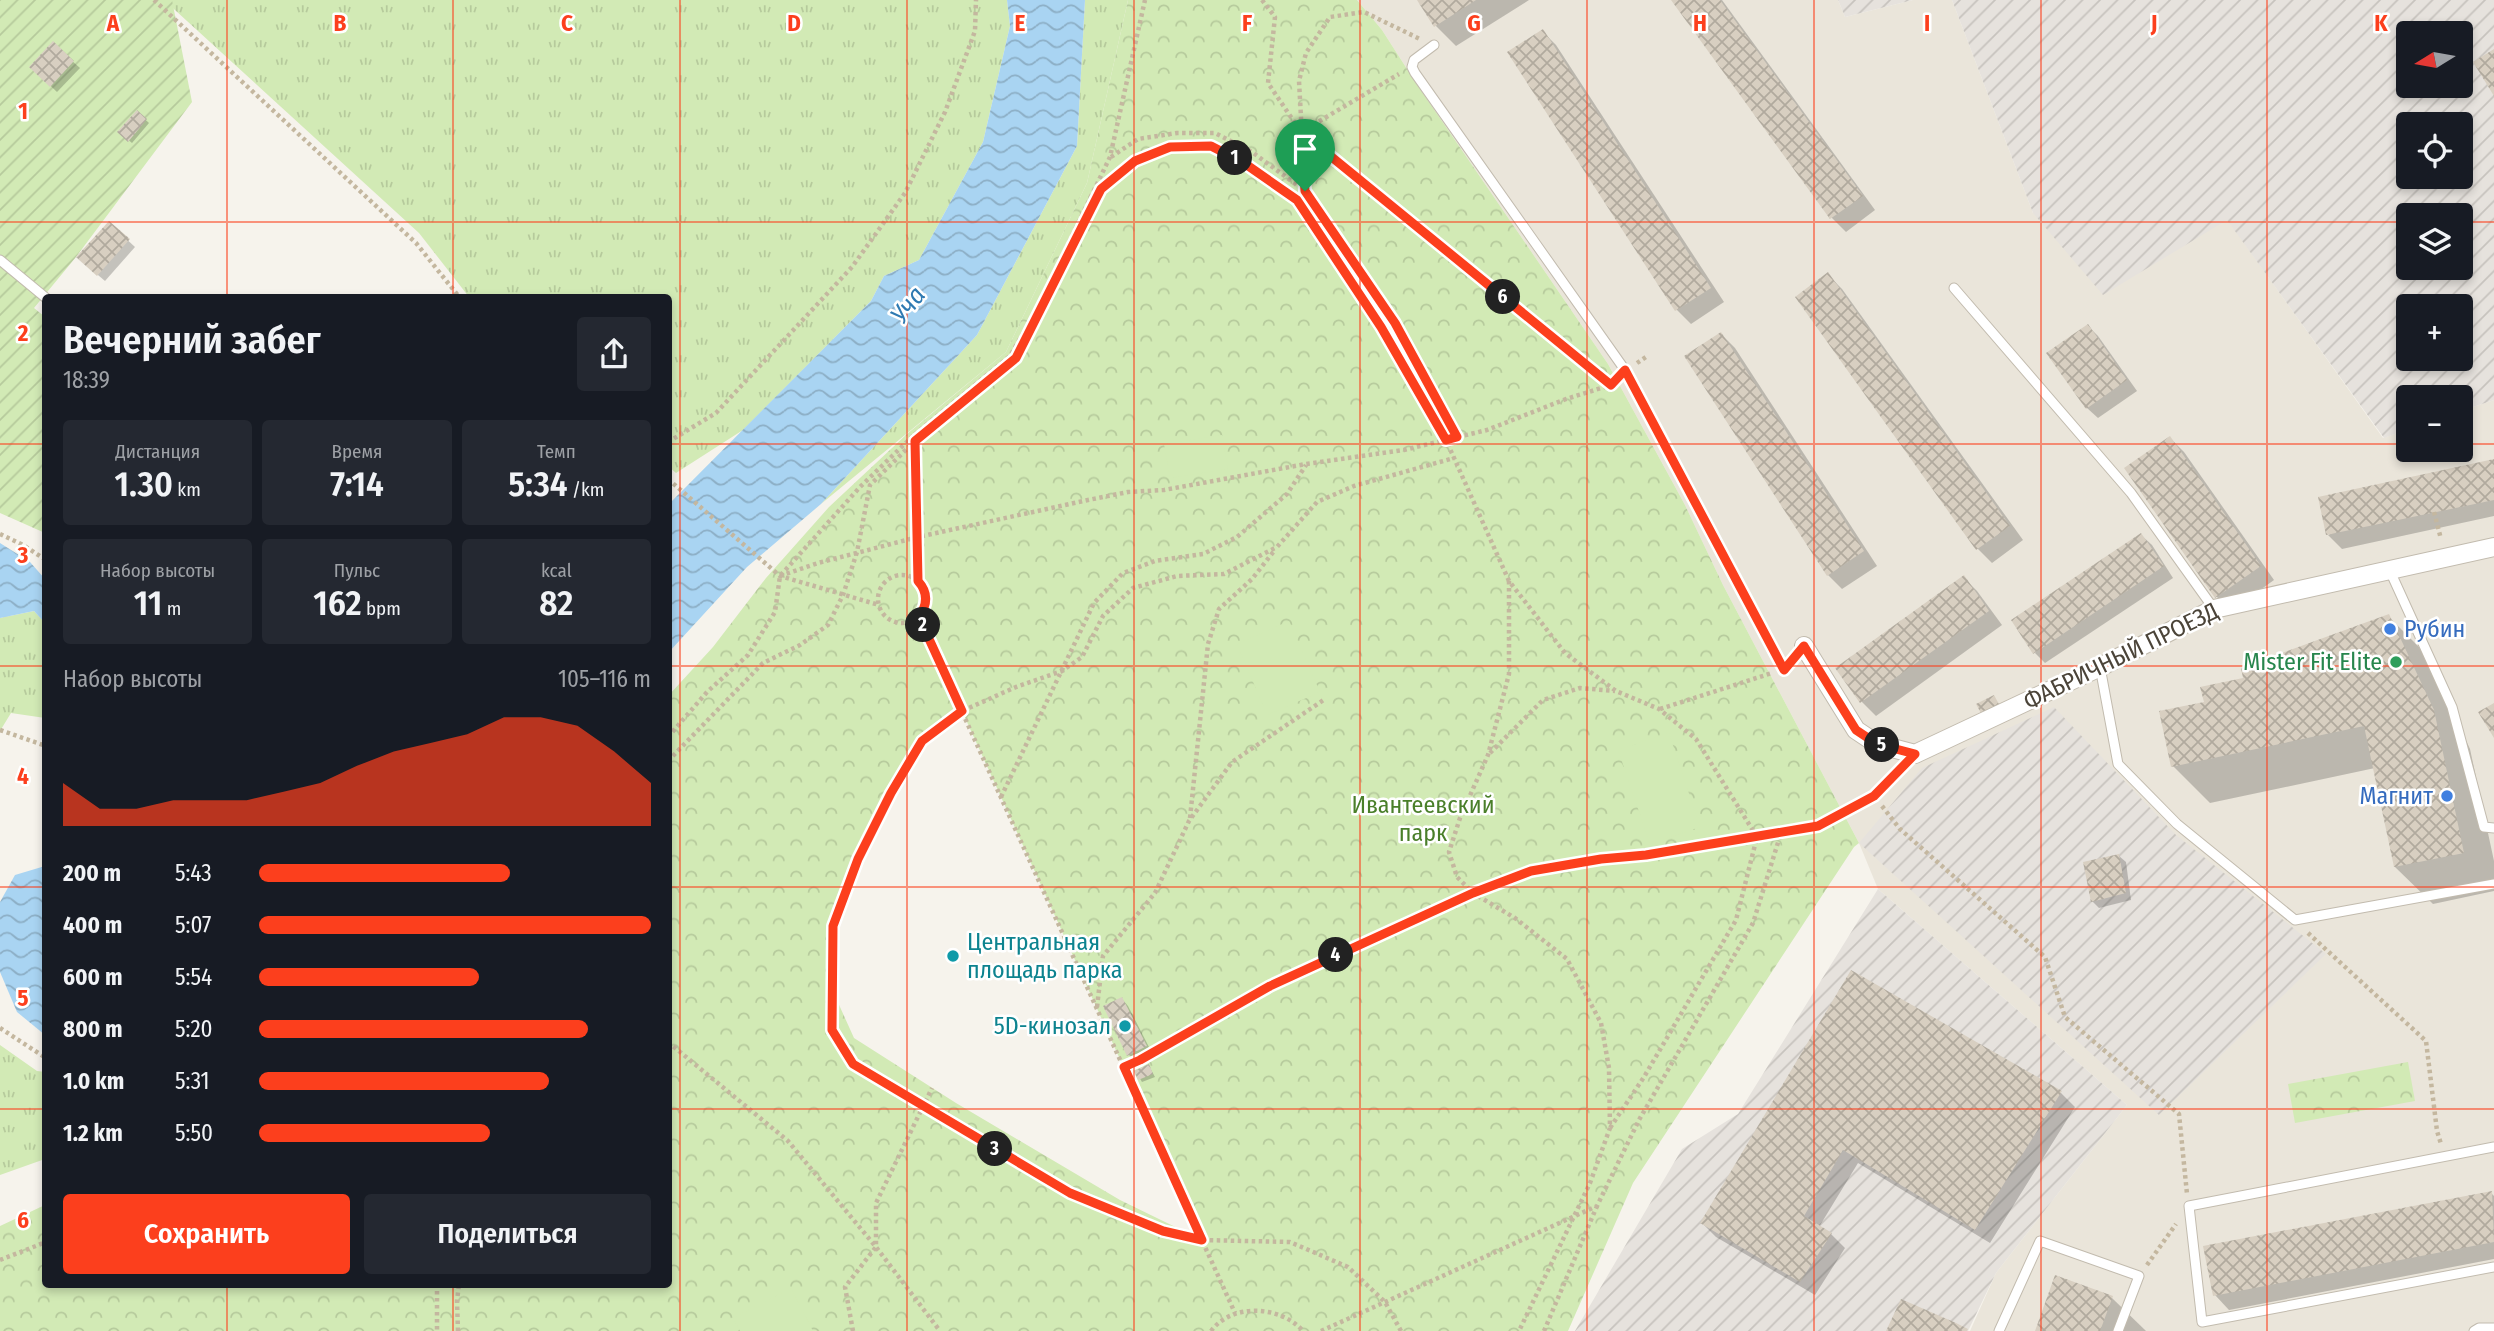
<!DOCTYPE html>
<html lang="ru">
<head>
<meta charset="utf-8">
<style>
  :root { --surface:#171b24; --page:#242831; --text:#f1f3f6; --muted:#9ea1a6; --accent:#fc3f1d }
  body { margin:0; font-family:"Fira Sans Condensed",sans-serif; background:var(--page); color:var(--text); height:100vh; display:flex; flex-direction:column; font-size:26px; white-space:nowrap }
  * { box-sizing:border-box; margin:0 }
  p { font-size:23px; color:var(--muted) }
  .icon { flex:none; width:38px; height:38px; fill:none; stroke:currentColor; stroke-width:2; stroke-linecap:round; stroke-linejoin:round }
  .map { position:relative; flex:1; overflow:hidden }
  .drawer { position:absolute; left:42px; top:294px; width:630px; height:994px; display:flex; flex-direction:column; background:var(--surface); border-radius:7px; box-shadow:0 4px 10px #0003 }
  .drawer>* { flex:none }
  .needle { width:46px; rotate:259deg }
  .buttons { position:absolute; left:2396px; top:21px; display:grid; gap:14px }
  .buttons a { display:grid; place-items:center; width:77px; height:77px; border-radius:7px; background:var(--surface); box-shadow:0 4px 10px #0003; font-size:35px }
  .pin { position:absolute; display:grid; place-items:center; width:60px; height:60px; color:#fff; margin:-72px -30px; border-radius:50% 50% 50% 0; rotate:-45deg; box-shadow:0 0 7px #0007 }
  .pin .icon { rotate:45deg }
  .km { position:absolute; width:35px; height:35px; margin:-18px; border-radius:50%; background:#222; color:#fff; font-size:19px; line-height:35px; text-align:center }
  .round { display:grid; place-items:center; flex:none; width:74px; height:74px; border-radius:7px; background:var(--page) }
  .summary { display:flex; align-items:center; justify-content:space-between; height:119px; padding:0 21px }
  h1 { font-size:38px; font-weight:600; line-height:52px }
  .stats { display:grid; grid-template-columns:repeat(3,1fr); gap:10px; height:119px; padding:7px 21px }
  .stats div { display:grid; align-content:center; border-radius:7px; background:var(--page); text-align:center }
  .stats b { font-size:35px; font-weight:600 }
  .stats small { font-size:19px; font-weight:400 }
  .stats p { font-size:19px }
  .chart { height:196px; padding:14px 21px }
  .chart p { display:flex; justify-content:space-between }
  .chart svg { width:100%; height:126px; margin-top:7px; fill:var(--accent); opacity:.7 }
  .primary-button { display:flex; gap:14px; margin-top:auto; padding:14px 21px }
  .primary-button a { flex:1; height:80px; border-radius:7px; background:var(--accent); color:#fff; font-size:28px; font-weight:600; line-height:80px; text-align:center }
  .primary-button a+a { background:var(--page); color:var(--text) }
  ul { padding:0 21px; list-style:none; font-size:23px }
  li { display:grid; grid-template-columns:112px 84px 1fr; align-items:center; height:52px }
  li i { height:18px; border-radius:9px; background:var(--accent) }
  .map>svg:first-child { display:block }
  .residential { fill:#eae5da }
  .industrial { fill:url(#industrial-furrows); fill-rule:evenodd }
  .grass { fill:url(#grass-tufts) }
  .park { fill:url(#park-crowns); fill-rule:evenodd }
  .garden { fill:url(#garden-furrows) }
  .pitch { fill:#d2eab5 }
  .water { fill:url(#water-waves) }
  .shadow { fill:#0003 }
  .building { fill:url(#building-cross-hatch) }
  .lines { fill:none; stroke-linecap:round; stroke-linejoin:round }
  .lane-casing { stroke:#c2bbae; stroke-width:11 }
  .street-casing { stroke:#c2bbae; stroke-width:20 }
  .path { stroke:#c4b79f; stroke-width:4.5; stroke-dasharray:3.5 3.5; stroke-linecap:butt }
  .lane { stroke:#fff; stroke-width:9 }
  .street { stroke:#fff; stroke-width:18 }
  .route-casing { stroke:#fff; stroke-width:14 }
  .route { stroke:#fc3f1d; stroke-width:9 }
  .grid { fill:none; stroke:#fc3f1d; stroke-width:2; stroke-opacity:0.55 }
  .shop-dot { fill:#3f7fe0; stroke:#fff; stroke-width:2.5 }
  .leisure-dot { fill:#2e9e5b; stroke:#fff; stroke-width:2.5 }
  .culture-dot { fill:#0f9aa8; stroke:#fff; stroke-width:2.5 }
  .labels { text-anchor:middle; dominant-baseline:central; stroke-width:5; stroke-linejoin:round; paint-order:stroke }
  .shop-label { font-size:24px; fill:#366cbe; stroke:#fff; text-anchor:start }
  .street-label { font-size:24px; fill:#4b4439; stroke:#fff }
  .leisure-label { font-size:24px; fill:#27864d; stroke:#fff; text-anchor:end }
  .park-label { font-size:24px; fill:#4a7f2a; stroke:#fff }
  .culture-label { font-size:24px; fill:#0d838f; stroke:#fff; text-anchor:start }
  .water-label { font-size:26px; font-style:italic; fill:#2e7ab2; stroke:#fff }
  .grid-label { font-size:23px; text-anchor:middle; font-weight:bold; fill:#fc3f1d; stroke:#fff; stroke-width:5; stroke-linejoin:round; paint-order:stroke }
</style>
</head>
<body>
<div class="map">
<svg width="2494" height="1331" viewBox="0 0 2494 1331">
  <defs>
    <pattern id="industrial-furrows" width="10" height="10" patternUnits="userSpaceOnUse" patternTransform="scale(1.75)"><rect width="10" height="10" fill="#e6e2dd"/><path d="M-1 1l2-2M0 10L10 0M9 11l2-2" fill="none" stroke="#c7c3be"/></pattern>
    <pattern id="grass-tufts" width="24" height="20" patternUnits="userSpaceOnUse" patternTransform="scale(1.75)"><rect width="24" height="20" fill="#d2eab5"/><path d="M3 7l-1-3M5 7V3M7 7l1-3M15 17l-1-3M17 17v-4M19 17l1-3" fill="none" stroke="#b6ca9c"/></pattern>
    <pattern id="park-crowns" width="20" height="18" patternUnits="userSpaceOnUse" patternTransform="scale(1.75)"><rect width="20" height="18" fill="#d2eab5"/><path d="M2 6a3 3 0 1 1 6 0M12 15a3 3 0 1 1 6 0" fill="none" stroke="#b6ca9c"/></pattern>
    <pattern id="garden-furrows" width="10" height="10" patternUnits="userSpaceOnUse" patternTransform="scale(1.75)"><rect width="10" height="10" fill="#d2eab5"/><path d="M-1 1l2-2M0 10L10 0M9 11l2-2" fill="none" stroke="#b6ca9c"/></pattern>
    <pattern id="water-waves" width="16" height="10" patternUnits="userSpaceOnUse" patternTransform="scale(1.75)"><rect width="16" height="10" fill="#a9d4f2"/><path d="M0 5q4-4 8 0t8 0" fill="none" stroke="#8caec5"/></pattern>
    <pattern id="building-cross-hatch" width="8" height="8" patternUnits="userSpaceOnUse" patternTransform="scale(1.75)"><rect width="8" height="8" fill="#d8cfc1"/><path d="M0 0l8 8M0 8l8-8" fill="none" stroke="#b1aa9e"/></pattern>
  </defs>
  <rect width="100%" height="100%" fill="#f6f3ec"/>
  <polygon class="residential" points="1357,0 1838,0 1845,17 1913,0 1952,0 2033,213 2227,219 2383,438 2408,429 2408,450 2460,450 2461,411 2494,400 2494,1331 1970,1331 1996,1273 2127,1105 1878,889 1859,843 1723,585 1685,505 1608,364 1416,83 1382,30"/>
  <g class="industrial">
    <polygon points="1838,0 1913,0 1845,17"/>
    <path d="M1952,0h542v400l-33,11 -1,-14h-52v32l-24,9 -157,-218 -124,75 -70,-82zM2408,33h52v53h-52zM2408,124h52v53h-52zM2408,215h52v53h-52zM2408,306h52v53h-52z"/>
    <polygon points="2054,707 2176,835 2326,954 2159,1115 1859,843 1922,768"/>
    <polygon points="1878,889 2127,1105 1996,1273 1968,1331 1575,1331 1682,1149 1738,1114"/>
  </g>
  <g class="grass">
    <polygon points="164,0 1007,0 1010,26 983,142 919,260 884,276 871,301 743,430 676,473 668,466 668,298 469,297 419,233"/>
    <polygon points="1085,0 1128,0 1087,183 1006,352 821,504 977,335 1077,146"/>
    <polygon points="34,611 45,623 45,718 11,713 0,731 0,618"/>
    <polygon points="0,1045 37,1071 46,1072 45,1159 0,1175"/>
  </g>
  <g class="park">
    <path d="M1128,0h229l25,30 34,53 192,281 77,141 38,80 136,258 -5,4 -221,336 -65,148h-1568v-105l45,-21 1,79h622l1,-589 44,-48 53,-69 63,-71 78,-73 99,-82 81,-169zM962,711l240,529 -82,-40 -164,-97 -102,-65 -23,-51 2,-61 25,-67 33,-66 31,-52z"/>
    <polygon points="2408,1062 2415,1101 2295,1123 2288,1084"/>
  </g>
  <polygon class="garden" points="0,0 172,0 192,102 76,257 34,308 45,317 45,533 0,513"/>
  <g class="pitch">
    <polygon points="1222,435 1228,469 1170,478 1164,444"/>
    <polygon points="1289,621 1320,692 1267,715 1237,644"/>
    <polygon points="1669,733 1700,827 1650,844 1618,750"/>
    <polygon points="791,1288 813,1331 740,1331 733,1318"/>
  </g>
  <g class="water">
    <polygon points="1007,0 1085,0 1077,146 977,335 821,504 747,567 669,652 669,504 871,301 884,276 919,260 983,142 1010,26"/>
    <polygon points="0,543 30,562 45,579 45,623 34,611 0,618"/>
    <polygon points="45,866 46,866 45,1035 17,1012 0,972 0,902 15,875"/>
  </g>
  <g class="shadow">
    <polygon points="1419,0 1529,0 1456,46 1436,26"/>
    <polygon points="1673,0 1722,0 1875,210 1846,232 1832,218"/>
    <polygon points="1542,31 1556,45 1724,302 1691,324 1677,310 1509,53"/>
    <polygon points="53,44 80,68 57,92 31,67"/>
    <polygon points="137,112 149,123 132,143 119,132"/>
    <polygon points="109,223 135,247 105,281 85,264"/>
    <polygon points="1828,275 1842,289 2023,540 1992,563 1978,549"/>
    <polygon points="2088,326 2098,336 2137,391 2098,418 2087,408 2049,354"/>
    <polygon points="1721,334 1735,348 1877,566 1842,589 1828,575"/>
    <polygon points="2170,438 2184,452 2274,580 2231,611 2217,597 2126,468"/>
    <polygon points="2494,461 2494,516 2342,549 2328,535"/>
    <polygon points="2141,535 2152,545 2173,578 2045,663 2035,653"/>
    <polygon points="1963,577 1977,591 2002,625 1876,716 1862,702 1837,669"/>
    <polygon points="2388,616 2425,653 2470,749 2494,861 2494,891 2433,904 2395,867 2375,768 2210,803 2173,766 2206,703 2245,679"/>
    <polygon points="2119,856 2126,862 2131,900 2099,908 2092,901"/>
    <polygon points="1852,972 2061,1093 2075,1107 1990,1243 1858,1163 1819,1227 1831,1234 1845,1248 1815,1295 1716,1237 1702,1223"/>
    <polygon points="1122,999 1128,1006 1152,1053 1136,1061 1129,1055"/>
    <polygon points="1149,1066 1155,1077 1142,1082 1136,1072"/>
    <polygon points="2491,1193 2494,1196 2494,1259 2229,1310 2215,1295"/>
    <polygon points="2112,1298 2146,1331 2037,1331"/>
  </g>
  <g class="building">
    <polygon points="1417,0 1476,0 1434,27"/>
    <polygon points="1671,0 1720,0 1863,196 1830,219"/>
    <polygon points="1543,29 1711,288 1675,311 1507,52"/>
    <polygon points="53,41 74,61 50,87 29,67"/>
    <polygon points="2494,49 2494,96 2473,62"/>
    <polygon points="137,110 147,119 128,142 117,132"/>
    <polygon points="109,221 130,239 97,276 76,257"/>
    <polygon points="1828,272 2010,526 1976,550 1795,297"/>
    <polygon points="2088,324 2127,380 2086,409 2046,353"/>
    <polygon points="1721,332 1864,551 1827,576 1684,356"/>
    <polygon points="2170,436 2261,566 2215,598 2124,468"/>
    <polygon points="2494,459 2494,500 2326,535 2318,497"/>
    <polygon points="2141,533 2164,566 2033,654 2011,620"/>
    <polygon points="1964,575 1989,611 1860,703 1835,668"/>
    <polygon points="2389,614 2434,710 2464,853 2394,867 2364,726 2171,767 2159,711 2204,702 2200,687 2243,678 2241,668"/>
    <polygon points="1994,695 2001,708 1983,717 1976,704"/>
    <polygon points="2494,703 2494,738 2478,712"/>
    <polygon points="2119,854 2126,893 2091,902 2083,862"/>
    <polygon points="1851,970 2062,1091 1975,1230 1843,1150 1804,1216 1832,1233 1800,1282 1700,1223"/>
    <polygon points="1122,997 1147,1046 1127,1056 1103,1006"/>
    <polygon points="1149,1064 1153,1074 1138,1080 1134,1071"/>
    <polygon points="2492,1191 2494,1242 2213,1296 2203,1246"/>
    <polygon points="2055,1275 2113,1296 2100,1331 2035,1331"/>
    <polygon points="1901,1299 1956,1323 1968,1329 1967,1331 1886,1331"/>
  </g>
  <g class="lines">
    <defs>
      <g id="lane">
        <polyline points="1434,45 1414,60 1412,67 1415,73 1625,370 1784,670 1804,646"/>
        <polyline points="0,260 46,298"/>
        <polyline points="1954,288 2131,493 2214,609"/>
        <polyline points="2390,571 2452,707 2484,827 2494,828"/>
        <polyline points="2100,667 2118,764 2177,824 2295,920 2494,884"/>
        <polyline points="1874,796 1915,755"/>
        <polyline points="2494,1147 2189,1206 2202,1322 2494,1267"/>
        <polyline points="1999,1331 2040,1241 2139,1276 2118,1331"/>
        <polyline points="2474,1331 2479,1328 2494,1328"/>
      </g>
      <polyline id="street" points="1804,646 1856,730 1877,744 1915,754 2100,667 2214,609 2494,547"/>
    </defs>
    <use href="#lane" class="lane-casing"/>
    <use href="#street" class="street-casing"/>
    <g class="path">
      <polyline points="154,0 416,243 460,298"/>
      <polyline points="1262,0 1275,17 1268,83 1301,132 1611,385"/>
      <polyline points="1301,132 1399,74"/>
      <polyline points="1111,157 1138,139 1177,133 1215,133 1252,152 1305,191 1395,323 1457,437"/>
      <polyline points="1305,190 1299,81 1306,53 1330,17 1364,12 1420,39"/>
      <polyline points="1637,363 1646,357"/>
      <polyline points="668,442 716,413 852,267 905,193 945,112 975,31 976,0"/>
      <polyline points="668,479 780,576 879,605"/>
      <polyline points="2434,512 2441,539"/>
      <polyline points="0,534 23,545 46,560"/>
      <circle cx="902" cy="599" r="24"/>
      <polyline points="780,576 818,563 918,537 1088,500 1128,492 1164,490 1306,464 1404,450 1487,430 1566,399 1611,385 1614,381"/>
      <polyline points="918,581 914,435 1010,356 1034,315 1110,157 1145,0"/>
      <polyline points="1509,581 1509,674 1488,755 1460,818 1449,852 1457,877 1473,893 1515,918 1567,959 1601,1023 1609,1068 1610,1128 1590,1183 1519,1331"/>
      <polyline points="919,617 1235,1313"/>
      <polyline points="1660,709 1772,673"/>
      <polyline points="0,730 46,746"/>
      <polyline points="668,737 707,692 748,655 775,612 780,576 860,487 914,435"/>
      <polyline points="1490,753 1543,700 1580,688 1615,691"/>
      <polyline points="668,761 763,663 800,645 828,625 843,595 857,552 870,485 915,441 1015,358 1101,189 1135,161 1170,147 1211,146 1244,163 1298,200 1381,327 1446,440 1509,581 1565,653 1616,691 1659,709 1696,739 1757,837 1736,920 1644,1077 1610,1128"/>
      <polyline points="1001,797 1094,603 1123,573 1155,561 1203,554 1237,537 1287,494 1306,465"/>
      <polyline points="1882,806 1900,829 2045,957 2065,1017 2179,1114 2187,1194"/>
      <polyline points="1190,818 1208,644 1219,609 1252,579 1274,551"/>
      <polyline points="2308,933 2426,1041 2437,1131 2441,1144"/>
      <polyline points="1097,1007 1103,956 1155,893 1189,821 1232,762 1325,699"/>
      <polyline points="0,1028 46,1058"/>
      <polyline points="668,1042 788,1141 876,1247 940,1331"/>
      <polyline points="1124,1067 1140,1060 1270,986 1473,893 1531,871 1601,859 1646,855 1818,826 1862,802"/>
      <polyline points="0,1260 46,1242"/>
      <polyline points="2147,1265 2176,1224"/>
      <polyline points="437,1284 437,1331"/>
      <polyline points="458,1331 457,1301 459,1284"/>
      <polyline points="853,1331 845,1287 876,1247 876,1203 932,1088"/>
      <path d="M1211,1331c22,-29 70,-25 92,0"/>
      <polyline points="1321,1331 1597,1206 1639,1120 1753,923 1781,833"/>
      <polyline points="1401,1331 1385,1302 1348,1267 1290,1242 1202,1240 1163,1231 1070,1193 853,1064 832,1030 831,987 833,926 858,859 891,793 922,741 962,711 1016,687 1062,671 1082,657 1103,616 1133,588 1177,576 1224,574 1277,547 1317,502 1354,486 1454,458"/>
      <polyline points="1544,1331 1597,1206"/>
    </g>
    <use href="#lane" class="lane"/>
    <use href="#street" class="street"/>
  </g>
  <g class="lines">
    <defs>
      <path id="route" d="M1301,132l310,253 14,-15 159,300 20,-24 52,84 21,14 38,10 -41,42 -56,30 -172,29 -45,4 -70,12 -58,22 -203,93 -130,74 -16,7 78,173 -39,-9 -93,-38 -217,-129 -21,-34 1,-104 25,-67 33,-66 31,-52 40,-30 -43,-94c9,-13 9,-25 -1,-36l-3,-140 101,-83 85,-169 34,-28 35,-14 41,-1 33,17 53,37 84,127 65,113 11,-3 -62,-114 -90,-132z"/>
    </defs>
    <use href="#route" class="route-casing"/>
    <use href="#route" class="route"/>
  </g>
  <path class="grid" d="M227,0v298M453,0v298M680,0v1331M907,0v1331M1134,0v1331M1360,0v1331M1587,0v1331M1814,0v1331M2041,0v1331M2267,0v1331M0,222h2408M2460,222h34M0,444h46M668,444h1740M2460,444h34M0,666h46M668,666h1826M0,887h46M668,887h1826M0,1109h46M668,1109h1826M227,1284v47M453,1284v47"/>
  <g class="shop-dot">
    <circle cx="2390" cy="629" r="7"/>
    <circle cx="2447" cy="796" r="7"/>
  </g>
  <circle class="leisure-dot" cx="2396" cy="662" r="7"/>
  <g class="culture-dot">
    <circle cx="953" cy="956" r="7"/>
    <circle cx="1125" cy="1026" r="7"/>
  </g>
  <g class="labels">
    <g class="shop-label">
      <text x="2404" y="629">Рубин</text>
      <text x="2433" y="796" text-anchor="end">Магнит</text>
    </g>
    <g class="street-label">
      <text transform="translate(2121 656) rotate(-26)">ФАБРИЧНЫЙ ПРОЕЗД</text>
    </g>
    <g class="leisure-label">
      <text x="2382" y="662">Mister Fit Elite</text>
    </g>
    <g class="park-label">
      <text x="1423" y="805">Ивантеевский<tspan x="1423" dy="28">парк</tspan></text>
    </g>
    <g class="culture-label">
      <text x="967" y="942">Центральная<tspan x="967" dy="28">площадь парка</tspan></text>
      <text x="1111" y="1026" text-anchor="end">5D-кинозал</text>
    </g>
    <g class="water-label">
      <text transform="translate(908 305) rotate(-52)">Уча</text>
    </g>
  </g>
  <g class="grid-label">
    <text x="113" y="31">A</text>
    <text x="340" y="31">B</text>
    <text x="567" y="31">C</text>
    <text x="794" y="31">D</text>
    <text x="1020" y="31">E</text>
    <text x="1247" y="31">F</text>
    <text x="1474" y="31">G</text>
    <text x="1700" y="31">H</text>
    <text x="1927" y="31">I</text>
    <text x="2154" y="31">J</text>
    <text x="2381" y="31">K</text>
    <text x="23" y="119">1</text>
    <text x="23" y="341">2</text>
    <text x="23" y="563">3</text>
    <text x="23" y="784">4</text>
    <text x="23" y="1006">5</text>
    <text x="23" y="1228">6</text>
  </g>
</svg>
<div class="buttons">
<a><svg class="needle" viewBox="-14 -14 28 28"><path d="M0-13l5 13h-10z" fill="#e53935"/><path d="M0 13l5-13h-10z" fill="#9ea1a6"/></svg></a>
<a><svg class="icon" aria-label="locate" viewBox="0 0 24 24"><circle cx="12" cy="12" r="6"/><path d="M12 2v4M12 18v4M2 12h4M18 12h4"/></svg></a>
<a><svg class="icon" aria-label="layers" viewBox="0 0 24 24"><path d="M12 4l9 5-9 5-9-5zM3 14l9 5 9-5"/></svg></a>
<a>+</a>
<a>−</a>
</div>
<div class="pin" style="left:1305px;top:191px;background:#1e9e55"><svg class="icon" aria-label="arrive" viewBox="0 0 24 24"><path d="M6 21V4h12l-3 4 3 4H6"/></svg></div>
<b class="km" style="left:1235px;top:158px">1</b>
<b class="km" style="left:923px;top:625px">2</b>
<b class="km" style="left:995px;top:1149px">3</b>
<b class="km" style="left:1336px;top:955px">4</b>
<b class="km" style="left:1882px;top:745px">5</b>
<b class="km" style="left:1503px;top:297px">6</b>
<section class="drawer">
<div class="summary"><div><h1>Вечерний забег</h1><p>18:39</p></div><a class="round"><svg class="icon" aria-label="share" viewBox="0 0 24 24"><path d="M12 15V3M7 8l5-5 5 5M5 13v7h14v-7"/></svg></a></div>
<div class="stats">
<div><p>Дистанция</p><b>1.30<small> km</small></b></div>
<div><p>Время</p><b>7:14</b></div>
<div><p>Темп</p><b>5:34<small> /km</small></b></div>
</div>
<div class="stats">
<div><p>Набор высоты</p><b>11<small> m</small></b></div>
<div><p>Пульс</p><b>162<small> bpm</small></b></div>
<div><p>kcal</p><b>82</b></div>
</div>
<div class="chart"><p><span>Набор высоты</span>105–116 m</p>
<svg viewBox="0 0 160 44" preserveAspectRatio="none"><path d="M0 44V29L10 38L20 38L30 35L40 35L50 35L60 32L70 29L80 23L90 18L100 15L110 12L120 6L130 6L140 9L150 18L160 29V44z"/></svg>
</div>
<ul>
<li><b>200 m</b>5:43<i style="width:64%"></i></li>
<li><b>400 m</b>5:07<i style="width:100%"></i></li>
<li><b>600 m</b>5:54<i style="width:56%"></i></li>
<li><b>800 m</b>5:20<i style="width:84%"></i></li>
<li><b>1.0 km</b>5:31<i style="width:74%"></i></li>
<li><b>1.2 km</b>5:50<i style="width:59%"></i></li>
</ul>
<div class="primary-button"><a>Сохранить</a><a>Поделиться</a></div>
</section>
</div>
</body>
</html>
